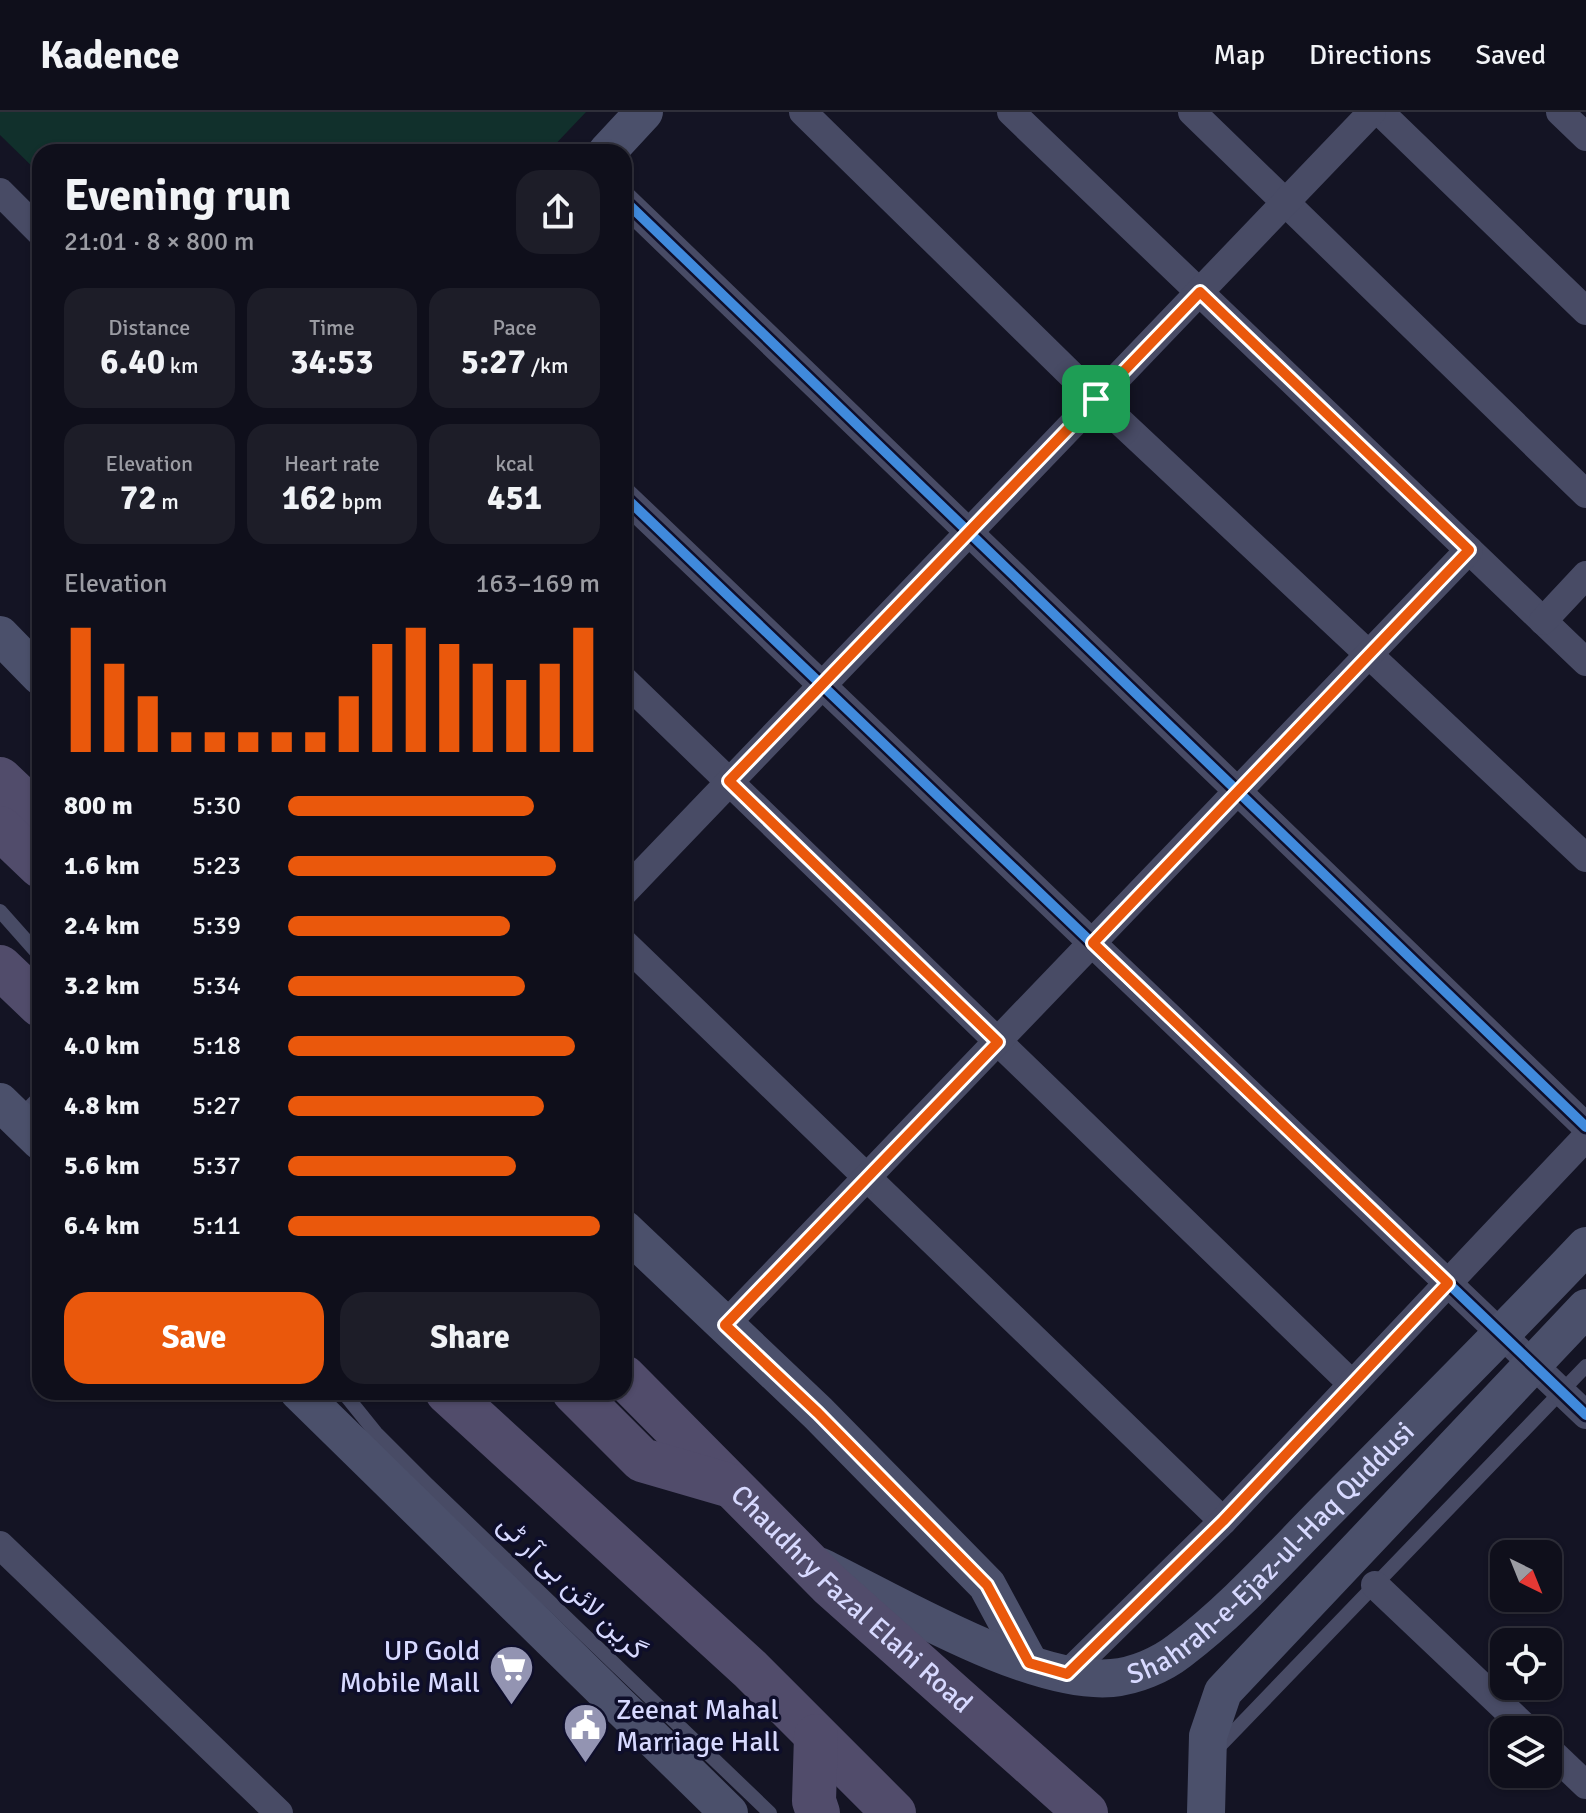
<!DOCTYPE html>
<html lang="en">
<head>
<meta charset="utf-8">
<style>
  :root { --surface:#0f0f1b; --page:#1d1d28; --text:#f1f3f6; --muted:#9b9ca3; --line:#2f2f3a; --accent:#ea580c }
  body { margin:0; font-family:Signika,Vazirmatn,sans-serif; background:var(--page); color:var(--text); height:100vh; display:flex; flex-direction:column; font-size:30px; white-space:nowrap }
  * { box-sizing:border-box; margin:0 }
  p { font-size:26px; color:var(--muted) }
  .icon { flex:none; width:44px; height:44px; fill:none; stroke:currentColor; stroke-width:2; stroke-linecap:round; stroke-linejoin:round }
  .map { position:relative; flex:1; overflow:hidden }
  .panel { position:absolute; left:32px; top:32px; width:600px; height:1256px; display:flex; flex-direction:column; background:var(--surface); border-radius:24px; box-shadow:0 2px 6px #0004,0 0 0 2px var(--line) }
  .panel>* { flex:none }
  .needle { width:52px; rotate:137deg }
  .tools { position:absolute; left:1490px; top:1428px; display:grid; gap:16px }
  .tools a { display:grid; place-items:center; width:72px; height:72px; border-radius:16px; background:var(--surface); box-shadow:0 2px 6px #0004,0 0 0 2px var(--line); font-size:40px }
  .pin { position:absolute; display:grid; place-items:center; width:68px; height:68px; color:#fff; margin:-34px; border-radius:16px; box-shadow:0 4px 12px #0006 }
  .round { display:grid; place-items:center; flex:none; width:84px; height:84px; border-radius:24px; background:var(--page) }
  .head { display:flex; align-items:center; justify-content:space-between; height:136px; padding:0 32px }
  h1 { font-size:44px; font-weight:800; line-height:60px }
  .figures { display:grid; grid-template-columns:repeat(3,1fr); gap:12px; height:136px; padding:8px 32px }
  .figures div { display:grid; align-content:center; border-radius:20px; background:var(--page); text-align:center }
  .figures b { font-size:34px; font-weight:800 }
  .figures small { font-size:22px; font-weight:400 }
  .figures p { font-size:22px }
  .chart { height:224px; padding:16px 32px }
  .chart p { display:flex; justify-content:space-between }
  .chart svg { width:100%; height:144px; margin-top:8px; stroke:var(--accent); stroke-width:6 }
  .action { display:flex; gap:16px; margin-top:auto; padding:16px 32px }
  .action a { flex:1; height:92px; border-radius:24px; background:var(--accent); color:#fff; font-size:32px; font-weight:800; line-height:92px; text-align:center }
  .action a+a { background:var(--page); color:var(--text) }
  ul { padding:0 32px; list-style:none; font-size:26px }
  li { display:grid; grid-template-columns:128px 96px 1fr; align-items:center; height:60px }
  li i { height:20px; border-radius:10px; background:var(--accent) }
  header { display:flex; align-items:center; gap:48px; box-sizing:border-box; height:112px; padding:0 40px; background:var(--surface); border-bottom:2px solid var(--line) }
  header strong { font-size:38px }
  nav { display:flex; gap:44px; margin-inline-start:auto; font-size:28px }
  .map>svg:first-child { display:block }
  .green { fill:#11302c }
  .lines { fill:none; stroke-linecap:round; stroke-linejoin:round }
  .lane { stroke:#484b65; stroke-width:14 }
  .street { stroke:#484b65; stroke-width:28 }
  .secondary { stroke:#4b506b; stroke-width:38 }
  .primary { stroke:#514c6b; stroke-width:44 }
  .lane-bridge { stroke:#484b65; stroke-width:14 }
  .cycleway-casing { stroke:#0e0e2a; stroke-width:15 }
  .cycleway { stroke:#408adc; stroke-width:10 }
  .route-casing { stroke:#fff; stroke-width:16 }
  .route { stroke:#ea580c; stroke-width:10 }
  .labels { text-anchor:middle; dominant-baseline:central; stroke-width:7; stroke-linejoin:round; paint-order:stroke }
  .street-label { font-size:28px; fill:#d7d9ff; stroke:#0e0e2a }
  .poi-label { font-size:28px; fill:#d7d9ff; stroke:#0e0e2a; text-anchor:end }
</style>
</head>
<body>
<header>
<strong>Kadence</strong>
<nav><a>Map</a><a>Directions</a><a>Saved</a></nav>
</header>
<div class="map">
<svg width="1586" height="1701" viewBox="0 0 1586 1701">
  <rect width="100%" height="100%" fill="#141424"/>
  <polygon class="green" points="0,0 586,0 548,40 40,40 40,62 0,23"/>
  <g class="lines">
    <g class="lane">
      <polyline points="18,1007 40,984"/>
      <polyline points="343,1280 376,1321 426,1371 770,1701"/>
      <polyline points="1214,1640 1586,1254"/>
    </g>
    <g class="street">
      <polyline points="803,0 1096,287 1586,746"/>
      <polyline points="1011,0 1586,550"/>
      <polyline points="1192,0 1586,382"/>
      <polyline points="1380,0 1586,199"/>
      <polyline points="1560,0 1586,25"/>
      <polyline points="0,80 40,120"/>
      <polyline points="624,88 1586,1015"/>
      <polyline points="624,384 1586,1303"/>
      <polyline points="1543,509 1586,463"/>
      <polyline points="624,568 1352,1272"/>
      <polyline points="624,780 1372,0"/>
      <polyline points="624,831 1223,1409"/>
      <polyline points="725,1213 1469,438"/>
      <polyline points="0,1433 279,1701"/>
      <polyline points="1375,1473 1528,1618"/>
      <polyline points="1067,1562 1223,1409 1586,1025"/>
      <polyline points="1548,1637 1586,1673"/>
    </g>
    <g class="secondary">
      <polyline points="607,40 644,0"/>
      <polyline points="0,523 40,564"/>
      <polyline points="0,990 40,1029"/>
      <polyline points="624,1117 818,1301 987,1473 1029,1551"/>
      <polyline points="299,1280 729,1701"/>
      <path id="s1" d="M821,1455c74,36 210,118 291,111 23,-2 49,-13 67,-27 56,-42 104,-97 153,-146 85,-86 171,-171 254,-259"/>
      <polyline points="1206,1701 1208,1624 1223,1580 1586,1196"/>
    </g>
    <g class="primary">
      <polyline points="0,667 40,705"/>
      <polyline points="0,716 40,754"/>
      <polyline points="0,855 40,893"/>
      <path id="s2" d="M624,1265l206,208 256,228"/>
      <polyline points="447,1280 750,1557 894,1701"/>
      <polyline points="574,1280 642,1348 728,1373"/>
      <polyline points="816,1624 814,1689 818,1701"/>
    </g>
    <polyline class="lane-bridge" points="0,799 40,844"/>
    <defs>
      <g id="cycleway">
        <polyline points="624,88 1586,1015"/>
        <polyline points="624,384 1586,1303"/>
      </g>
    </defs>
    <use href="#cycleway" class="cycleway-casing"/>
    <use href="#cycleway" class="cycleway"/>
  </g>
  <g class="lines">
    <defs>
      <polygon id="route" points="1200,180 1469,438 1093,831 1448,1171 1223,1409 1067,1562 1029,1551 987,1473 818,1301 725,1213 998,930 729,669"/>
    </defs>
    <use href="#route" class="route-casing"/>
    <use href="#route" class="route"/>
  </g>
  <defs>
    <symbol id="supermarket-pin" viewBox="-11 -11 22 30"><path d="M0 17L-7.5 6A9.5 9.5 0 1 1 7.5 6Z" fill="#9394b2" stroke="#0e0e2a"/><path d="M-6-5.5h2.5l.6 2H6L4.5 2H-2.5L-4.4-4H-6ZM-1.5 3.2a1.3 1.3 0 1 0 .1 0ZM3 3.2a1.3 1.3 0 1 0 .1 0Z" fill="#fff"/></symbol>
    <symbol id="civic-pin" viewBox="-11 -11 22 30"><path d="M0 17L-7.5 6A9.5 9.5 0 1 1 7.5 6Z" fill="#9394b2" stroke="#0e0e2a"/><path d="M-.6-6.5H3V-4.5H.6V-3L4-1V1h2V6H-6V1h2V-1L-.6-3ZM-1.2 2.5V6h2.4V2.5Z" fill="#fff"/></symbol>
  </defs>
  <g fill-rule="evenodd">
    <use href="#supermarket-pin" x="486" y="1530" width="51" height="69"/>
    <use href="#civic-pin" x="560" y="1588" width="51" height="69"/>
  </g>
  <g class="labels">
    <g class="street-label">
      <text stroke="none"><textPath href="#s1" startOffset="520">Shahrah-e-Ejaz-ul-Haq Quddusi</textPath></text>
      <text transform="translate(572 1475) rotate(44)">گرین لائن بی آر ٹی</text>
      <text stroke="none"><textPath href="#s2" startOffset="318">Chaudhry Fazal Elahi Road</textPath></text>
    </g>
    <g class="poi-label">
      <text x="480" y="1539">UP Gold<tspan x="480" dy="32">Mobile Mall</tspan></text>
      <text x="616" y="1598" text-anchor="start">Zeenat Mahal<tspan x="616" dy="32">Marriage Hall</tspan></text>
    </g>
  </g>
</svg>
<div class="tools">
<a><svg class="needle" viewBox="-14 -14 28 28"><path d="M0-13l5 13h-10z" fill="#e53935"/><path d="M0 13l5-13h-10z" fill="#9b9ca3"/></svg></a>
<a><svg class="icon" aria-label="locate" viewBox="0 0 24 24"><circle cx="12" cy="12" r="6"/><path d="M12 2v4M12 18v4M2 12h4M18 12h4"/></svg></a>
<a><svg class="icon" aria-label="layers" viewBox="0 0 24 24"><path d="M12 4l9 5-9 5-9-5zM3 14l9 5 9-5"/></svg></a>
</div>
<div class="pin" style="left:1096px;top:287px;background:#1e9e55"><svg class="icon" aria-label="arrive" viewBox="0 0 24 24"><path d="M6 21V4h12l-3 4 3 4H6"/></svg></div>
<section class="panel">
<div class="head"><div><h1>Evening run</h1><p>21:01 · 8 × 800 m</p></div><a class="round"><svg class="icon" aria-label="share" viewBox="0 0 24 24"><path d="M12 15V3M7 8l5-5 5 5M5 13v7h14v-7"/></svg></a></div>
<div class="figures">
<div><p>Distance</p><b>6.40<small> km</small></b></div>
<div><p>Time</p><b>34:53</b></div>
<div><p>Pace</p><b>5:27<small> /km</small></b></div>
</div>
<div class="figures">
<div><p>Elevation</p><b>72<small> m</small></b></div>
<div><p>Heart rate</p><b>162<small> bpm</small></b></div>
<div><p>kcal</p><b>451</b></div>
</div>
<div class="chart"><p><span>Elevation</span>163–169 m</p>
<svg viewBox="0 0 160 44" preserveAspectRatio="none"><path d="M5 44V6M15 44V17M25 44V27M35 44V38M45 44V38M55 44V38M65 44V38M75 44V38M85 44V27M95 44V11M105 44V6M115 44V11M125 44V17M135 44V22M145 44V17M155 44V6"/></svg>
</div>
<ul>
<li><b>800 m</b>5:30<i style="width:79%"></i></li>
<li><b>1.6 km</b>5:23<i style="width:86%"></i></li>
<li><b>2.4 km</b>5:39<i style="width:71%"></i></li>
<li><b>3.2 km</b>5:34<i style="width:76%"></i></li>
<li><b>4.0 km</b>5:18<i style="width:92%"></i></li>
<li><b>4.8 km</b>5:27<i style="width:82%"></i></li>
<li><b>5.6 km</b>5:37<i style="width:73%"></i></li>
<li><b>6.4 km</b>5:11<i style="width:100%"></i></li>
</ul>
<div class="action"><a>Save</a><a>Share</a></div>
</section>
</div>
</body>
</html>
